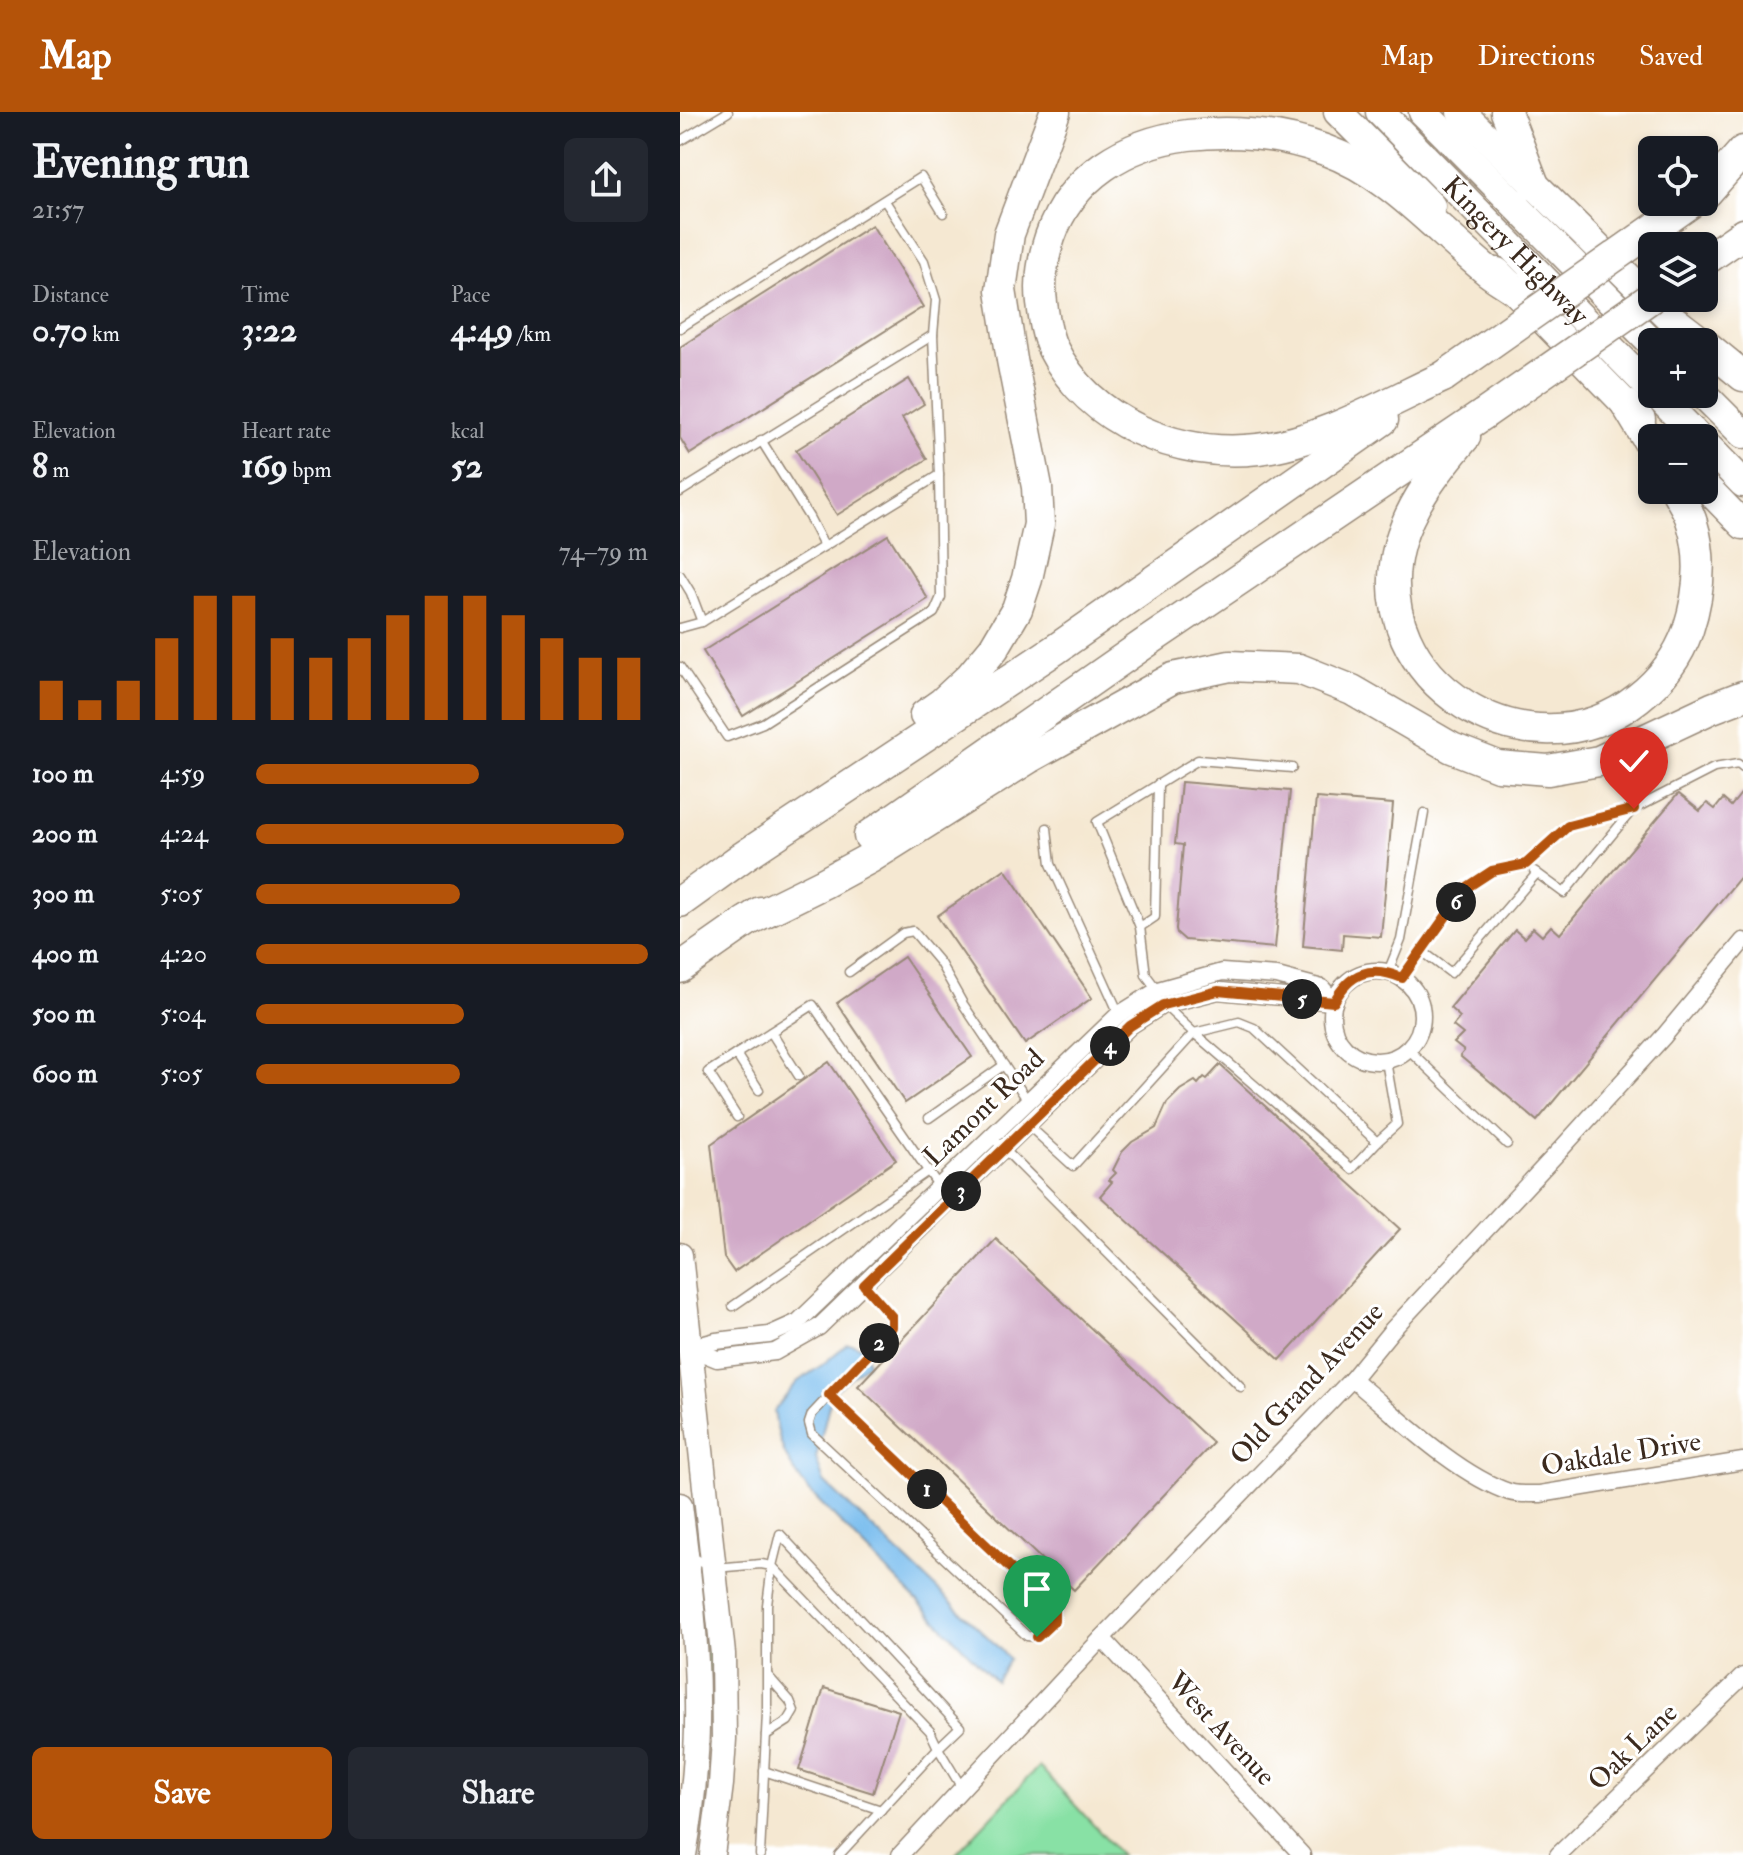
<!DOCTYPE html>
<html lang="en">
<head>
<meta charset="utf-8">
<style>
  :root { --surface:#171b24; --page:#242831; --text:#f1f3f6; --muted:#9ea1a6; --accent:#b45309 }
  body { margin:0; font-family:"IM FELL Double Pica",serif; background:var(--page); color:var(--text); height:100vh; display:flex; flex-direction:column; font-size:30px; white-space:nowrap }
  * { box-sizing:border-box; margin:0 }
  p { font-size:26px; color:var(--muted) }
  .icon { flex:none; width:44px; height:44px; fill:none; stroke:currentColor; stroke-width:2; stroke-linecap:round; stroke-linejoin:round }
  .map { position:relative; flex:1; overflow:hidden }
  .sheet { display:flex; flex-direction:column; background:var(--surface); width:680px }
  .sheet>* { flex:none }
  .controls { position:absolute; left:958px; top:24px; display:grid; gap:16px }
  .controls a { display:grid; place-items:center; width:80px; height:80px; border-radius:12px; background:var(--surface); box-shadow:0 4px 12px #0003; font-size:40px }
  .pin { position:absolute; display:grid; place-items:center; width:68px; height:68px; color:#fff; margin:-82px -34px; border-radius:50% 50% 50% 0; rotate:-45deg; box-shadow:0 0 8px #0007 }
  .pin .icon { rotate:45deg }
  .km { position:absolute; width:40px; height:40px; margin:-20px; border-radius:50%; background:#222; color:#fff; font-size:22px; line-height:40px; text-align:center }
  .round { display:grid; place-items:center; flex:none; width:84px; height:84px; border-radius:12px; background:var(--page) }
  .overview { display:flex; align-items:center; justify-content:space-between; height:136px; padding:0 32px }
  h1 { font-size:44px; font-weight:700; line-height:60px }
  .figures { display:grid; grid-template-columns:repeat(3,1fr); gap:12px; height:136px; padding:8px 32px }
  .figures div { display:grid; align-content:center }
  .figures b { font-size:34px; font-weight:700 }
  .figures small { font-size:22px; font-weight:400 }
  .figures p { font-size:22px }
  .chart { height:224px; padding:16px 32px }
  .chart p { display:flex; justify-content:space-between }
  .chart svg { width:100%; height:144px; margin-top:8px; stroke:var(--accent); stroke-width:6 }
  .cta { display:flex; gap:16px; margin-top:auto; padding:16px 32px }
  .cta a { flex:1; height:92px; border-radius:12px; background:var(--accent); color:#fff; font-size:32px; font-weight:700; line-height:92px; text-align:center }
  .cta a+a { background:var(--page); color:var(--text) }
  ul { padding:0 32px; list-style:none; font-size:26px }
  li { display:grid; grid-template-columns:128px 96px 1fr; align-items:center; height:60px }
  li i { height:20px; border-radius:10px; background:var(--accent) }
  header { display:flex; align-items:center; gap:48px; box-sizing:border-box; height:112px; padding:0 40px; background:var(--accent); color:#fff }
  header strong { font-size:38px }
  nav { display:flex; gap:44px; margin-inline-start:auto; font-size:28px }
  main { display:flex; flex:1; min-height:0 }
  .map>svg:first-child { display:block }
  .green { fill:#88e1a5; stroke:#628662; stroke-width:2 }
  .water { fill:#77bcee; stroke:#597386; stroke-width:2 }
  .building { fill:#d0a9c7 }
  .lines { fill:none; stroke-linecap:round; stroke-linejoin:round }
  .service-casing { stroke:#988978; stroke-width:11 }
  .minor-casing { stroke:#988978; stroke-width:19 }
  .secondary-casing { stroke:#988978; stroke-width:27 }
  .trunk-casing { stroke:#988978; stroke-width:31 }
  .motorway-casing { stroke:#988978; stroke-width:33 }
  .service { stroke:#fff; stroke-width:8 }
  .minor { stroke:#fff; stroke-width:16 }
  .secondary { stroke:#fff; stroke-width:24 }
  .trunk { stroke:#fff; stroke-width:28 }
  .motorway { stroke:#fff; stroke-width:30 }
  .motorway-bridge-casing { stroke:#988978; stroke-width:33; stroke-linecap:butt }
  .motorway-bridge { stroke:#fff; stroke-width:30 }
  .route-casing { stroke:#fff; stroke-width:16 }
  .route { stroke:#b45309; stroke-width:10 }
  .labels { text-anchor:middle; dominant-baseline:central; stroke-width:6; stroke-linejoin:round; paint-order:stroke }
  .street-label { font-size:28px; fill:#3b2a1e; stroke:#fff }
</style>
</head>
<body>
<header>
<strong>Map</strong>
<nav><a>Map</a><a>Directions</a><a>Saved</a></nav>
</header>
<main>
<section class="sheet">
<div class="overview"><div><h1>Evening run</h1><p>21:57</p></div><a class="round"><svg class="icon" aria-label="share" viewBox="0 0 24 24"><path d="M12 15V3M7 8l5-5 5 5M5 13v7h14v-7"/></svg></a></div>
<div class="figures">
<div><p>Distance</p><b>0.70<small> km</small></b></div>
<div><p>Time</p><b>3:22</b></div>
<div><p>Pace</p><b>4:49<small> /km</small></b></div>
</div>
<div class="figures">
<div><p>Elevation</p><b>8<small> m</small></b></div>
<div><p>Heart rate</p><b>169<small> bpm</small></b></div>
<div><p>kcal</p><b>52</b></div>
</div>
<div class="chart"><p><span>Elevation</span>74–79 m</p>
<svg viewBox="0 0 160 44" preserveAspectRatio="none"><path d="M5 44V32M15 44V38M25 44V32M35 44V19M45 44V6M55 44V6M65 44V19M75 44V25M85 44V19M95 44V12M105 44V6M115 44V6M125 44V12M135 44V19M145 44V25M155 44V25"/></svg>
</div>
<ul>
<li><b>100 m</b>4:59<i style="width:57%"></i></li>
<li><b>200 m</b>4:24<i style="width:94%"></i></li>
<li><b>300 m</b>5:05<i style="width:52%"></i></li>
<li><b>400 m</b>4:20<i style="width:100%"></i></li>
<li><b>500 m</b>5:04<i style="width:53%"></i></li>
<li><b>600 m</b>5:05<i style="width:52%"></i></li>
</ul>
<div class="cta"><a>Save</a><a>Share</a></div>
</section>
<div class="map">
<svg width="1063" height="1743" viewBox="0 0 1063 1743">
  <rect width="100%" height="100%" fill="#fff"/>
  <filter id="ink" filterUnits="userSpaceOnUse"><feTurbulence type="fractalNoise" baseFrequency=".0125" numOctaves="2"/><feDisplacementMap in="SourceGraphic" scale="16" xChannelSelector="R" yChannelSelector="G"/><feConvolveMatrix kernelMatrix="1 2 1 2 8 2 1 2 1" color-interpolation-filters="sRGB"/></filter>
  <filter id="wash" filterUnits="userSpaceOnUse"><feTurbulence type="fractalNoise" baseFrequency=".006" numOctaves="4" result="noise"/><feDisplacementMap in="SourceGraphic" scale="32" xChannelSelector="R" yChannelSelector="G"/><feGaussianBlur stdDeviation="1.8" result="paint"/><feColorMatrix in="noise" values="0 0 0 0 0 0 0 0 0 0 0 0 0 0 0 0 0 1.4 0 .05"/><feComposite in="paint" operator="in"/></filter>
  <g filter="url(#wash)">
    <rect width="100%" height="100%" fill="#f5e8d2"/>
    <g class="green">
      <polygon points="17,1453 26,1458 33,1527 32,1645 29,1587"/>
      <polygon points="359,1654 441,1743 275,1743"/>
    </g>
    <path class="water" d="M167,1232h6l12,5 3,14 -36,30 -16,65 8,24 168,159 17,18 -13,22 -189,-192c-21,-28 -28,-43 -33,-78l23,-29 25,-17z"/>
    <g id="blocks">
      <g class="building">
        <polygon points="192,113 243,195 10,342 0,326 0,235"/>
        <polygon points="229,267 244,292 222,306 247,347 157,403 116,338"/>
        <polygon points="208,423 248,487 63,604 23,539"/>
        <polygon points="501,670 610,679 595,836 505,828 497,821 496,817 503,733 495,732"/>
        <polygon points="1063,679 1063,762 857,1009 780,944 784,939 774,931 783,922 773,914 780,905 770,896 835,818 844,826 853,816 862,824 871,814 880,822 997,683 999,682 1020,699 1027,691 1035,697 1043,687 1051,694"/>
        <polygon points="636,686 713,692 701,825 663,822 662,838 623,834"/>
        <polygon points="325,757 412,886 345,932 257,804"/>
        <polygon points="224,845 292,945 225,991 157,891"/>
        <polygon points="149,950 216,1048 54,1160 44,1146 31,1032"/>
        <polygon points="540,953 720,1117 600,1248 420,1084 432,1070 429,1068 436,1061 433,1058 442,1040 452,1030 476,1016 487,991 500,978 515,969 518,972 524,965 527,967"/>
        <polygon points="316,1127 533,1331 394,1478 178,1274"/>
        <polygon points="144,1576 219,1599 193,1681 119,1658"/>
      </g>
    </g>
  </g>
  <g filter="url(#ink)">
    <use href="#blocks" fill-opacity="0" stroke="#988978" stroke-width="2"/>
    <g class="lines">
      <defs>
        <g id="service">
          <polyline points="0,29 48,0"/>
          <polyline points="0,216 241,65 263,101"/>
          <polyline points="81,328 129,405 144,434"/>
          <polyline points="0,380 253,223"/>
          <polyline points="0,463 11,481 22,510"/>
          <polyline points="0,516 22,510 259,363"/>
          <polyline points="0,555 47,625 83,611 254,501 261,485 259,363 253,223 256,188 244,149 205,89"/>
          <polyline points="367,716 371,752 440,904"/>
          <polyline points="854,759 884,781 953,697"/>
          <polyline points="460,815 475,805 478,672"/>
          <polyline points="742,839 771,861 857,761"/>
          <polyline points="169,860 223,821 233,819 260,851 283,892 348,989"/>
          <polyline points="708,860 721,828 744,701"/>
          <polyline points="722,866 786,776 812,759 846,752 888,714 954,697 1034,656 1058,652 1063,656"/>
          <polyline points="478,879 466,863 460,815 417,710 518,648 612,656"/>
          <polyline points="91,920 119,964"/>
          <polyline points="514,921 559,910 574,916 697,1030 717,1012 706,949"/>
          <polyline points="514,921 672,1057 697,1030"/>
          <polyline points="728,937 827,1032"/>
          <polyline points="56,942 79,978"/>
          <polyline points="57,1005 28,960 133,893 260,1076"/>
          <polyline points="249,1006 324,953"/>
          <polyline points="348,1013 393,1054 514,921 483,892"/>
          <polyline points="312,1025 561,1275"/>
          <polyline points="53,1194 248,1059"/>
          <polyline points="149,1283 374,1498 374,1509 357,1525 347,1524 132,1322 129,1311 132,1302 206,1224 212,1215 212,1205 181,1170"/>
          <polyline points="10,1444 35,1456 81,1452 92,1454 100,1422 280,1615 258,1636 282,1676"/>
          <polyline points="92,1454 250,1619 258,1636 159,1743"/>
          <polyline points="86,1623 108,1609 114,1599 110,1589 88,1564"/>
          <polyline points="84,1659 201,1698"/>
          <polyline points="80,1743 87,1601 87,1493 92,1454"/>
        </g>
        <g id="minor">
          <circle cx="697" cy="904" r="45"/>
          <polyline points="4,1235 10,1236 37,1247 95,1240 139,1215 450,914 483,893 538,879 654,890"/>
          <polyline points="10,1236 36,1229 89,1223 118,1210 438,903 478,878 542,860 597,864 642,876 654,890"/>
          <path d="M672,1267c44,36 104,95 157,113 9,3 22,2 31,2l203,-33"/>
          <polyline points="422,1526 622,1743"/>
          <polyline points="220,1743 422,1526 672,1267 712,1218 881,1037 984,924 1063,829"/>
          <polyline points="878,1743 1063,1564"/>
        </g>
        <g id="secondary">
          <polyline points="0,1143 43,1542 44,1627 41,1672 32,1743"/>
          <path d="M0,1393c8,65 17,131 17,196 1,52 -4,103 -13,154"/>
        </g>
        <g id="trunk">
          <polyline points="658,0 751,94"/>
          <path id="s1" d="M700,0l272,278"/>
          <polyline points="743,0 972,231"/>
          <polyline points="781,0 1011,227"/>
          <polyline points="817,160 961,308"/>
          <polyline points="976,282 1019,326"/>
          <polyline points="1023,282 1063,322"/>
          <polyline points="1024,331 1063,371"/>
          <polyline points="1024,373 1063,413"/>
        </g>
        <g id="motorway">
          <polyline points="826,0 854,73"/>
          <polyline points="1027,80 1063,39"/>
          <polyline points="1024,149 1063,122"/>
          <polyline points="995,210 1021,230"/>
          <polyline points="1024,232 1063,264"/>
          <path d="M763,265c-56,26 -124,65 -185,72 -80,9 -168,-26 -205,-100 -7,-14 -9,-31 -11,-46 -3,-23 1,-45 8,-66 21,-61 76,-94 138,-102 46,-5 93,-1 137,15 64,23 108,76 159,118 9,8 20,14 30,21"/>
          <polyline points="946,292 972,335"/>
          <path d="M785,325c-27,32 -55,67 -66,108 -36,135 130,239 239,153 23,-18 40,-40 50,-68 11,-34 15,-72 4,-107 -3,-12 -11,-23 -16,-33"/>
          <polyline points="245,603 262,591 290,565 314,536 337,497 347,467 359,412 357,375 332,248 321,178 329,122 375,0"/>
          <polyline points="189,724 464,532 804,302"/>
          <polyline points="0,790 61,746 376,537 703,308"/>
          <polyline points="65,810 144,771 190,746 349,646 493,566 550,554 619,557 672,578 772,636 818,654 868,658 919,649 1032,596 1063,584"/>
          <polyline points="0,856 80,800"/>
        </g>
      </defs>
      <use href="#service" class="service-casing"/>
      <use href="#minor" class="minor-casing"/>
      <use href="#secondary" class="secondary-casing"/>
      <use href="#trunk" class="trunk-casing"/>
      <use href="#motorway" class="motorway-casing"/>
      <use href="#service" class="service"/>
      <use href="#minor" class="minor"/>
      <use href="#secondary" class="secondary"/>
      <use href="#trunk" class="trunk"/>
      <use href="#motorway" class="motorway"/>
      <defs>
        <g id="motorway-bridge">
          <polyline points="763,265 1012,90"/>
          <polyline points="804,302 972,185"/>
        </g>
      </defs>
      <use href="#motorway-bridge" class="motorway-bridge-casing"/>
      <use href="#motorway-bridge" class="motorway-bridge"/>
    </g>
  </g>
  <g class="lines" filter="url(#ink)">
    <defs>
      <path id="route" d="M357,1525l17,-16v-11l-225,-215 57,-59 6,-9v-10l-28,-32 266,-259 33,-21 55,-14 116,11c16,-30 37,-37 68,-24l64,-90 26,-17 34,-7 42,-38 66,-17"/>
    </defs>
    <use href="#route" class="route-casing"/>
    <use href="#route" class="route"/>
  </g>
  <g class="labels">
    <g class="street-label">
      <text stroke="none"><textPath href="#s1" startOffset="194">Kingery Highway</textPath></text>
      <text transform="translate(304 996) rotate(-44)">Lamont Road</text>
      <text transform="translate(627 1272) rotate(-47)">Old Grand Avenue</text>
      <text transform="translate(941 1342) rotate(-9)">Oakdale Drive</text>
      <text transform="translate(541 1617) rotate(47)">West Avenue</text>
      <text transform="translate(953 1635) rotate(-44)">Oak Lane</text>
    </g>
  </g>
</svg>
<div class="controls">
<a><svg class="icon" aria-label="locate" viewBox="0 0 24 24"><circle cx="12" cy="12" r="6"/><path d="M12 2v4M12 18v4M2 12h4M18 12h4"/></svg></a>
<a><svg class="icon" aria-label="layers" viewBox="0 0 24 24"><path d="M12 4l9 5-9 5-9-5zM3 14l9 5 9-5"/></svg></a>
<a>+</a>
<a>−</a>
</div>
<div class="pin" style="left:357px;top:1525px;background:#1e9e55"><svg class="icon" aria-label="arrive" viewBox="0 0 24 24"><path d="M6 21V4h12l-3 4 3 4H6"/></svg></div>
<div class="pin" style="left:954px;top:697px;background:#d93025"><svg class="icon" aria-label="check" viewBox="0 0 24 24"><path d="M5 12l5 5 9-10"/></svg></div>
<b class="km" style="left:247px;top:1377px">1</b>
<b class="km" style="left:199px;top:1231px">2</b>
<b class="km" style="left:281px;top:1079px">3</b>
<b class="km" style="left:430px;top:934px">4</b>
<b class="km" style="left:622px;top:887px">5</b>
<b class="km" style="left:776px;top:790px">6</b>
</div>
</main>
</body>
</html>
